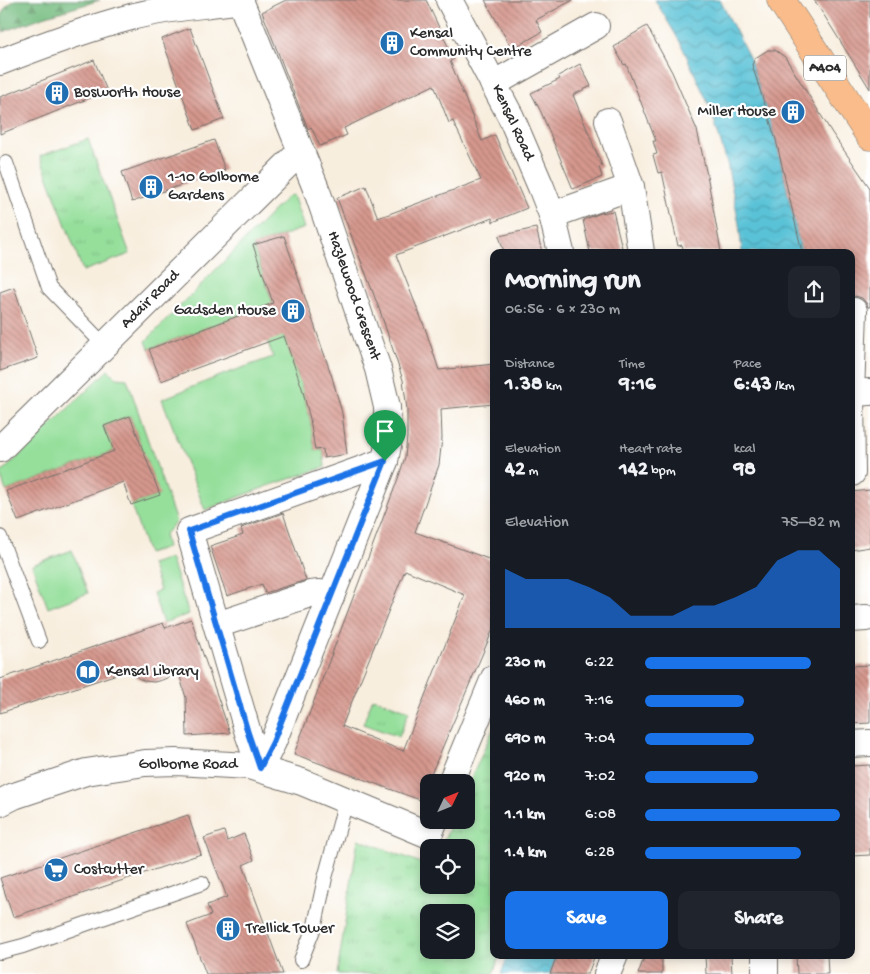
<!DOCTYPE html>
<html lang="en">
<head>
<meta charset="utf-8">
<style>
  :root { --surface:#171b24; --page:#20242c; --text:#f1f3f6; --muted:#9ea1a6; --accent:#1a73e8 }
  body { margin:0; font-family:"Gochi Hand",sans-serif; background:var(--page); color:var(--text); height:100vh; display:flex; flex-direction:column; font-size:19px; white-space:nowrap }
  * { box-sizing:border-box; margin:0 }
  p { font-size:16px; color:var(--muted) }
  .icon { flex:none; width:28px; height:28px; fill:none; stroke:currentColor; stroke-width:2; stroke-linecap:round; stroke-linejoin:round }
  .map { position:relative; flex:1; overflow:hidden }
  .panel { position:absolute; left:490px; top:249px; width:365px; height:710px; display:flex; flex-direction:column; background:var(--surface); border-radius:10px; box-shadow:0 2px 8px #0003 }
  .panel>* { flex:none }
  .needle { width:32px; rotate:47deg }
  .buttons { position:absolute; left:420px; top:774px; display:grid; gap:10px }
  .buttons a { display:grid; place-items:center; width:55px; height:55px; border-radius:10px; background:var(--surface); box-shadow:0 2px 8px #0003; font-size:25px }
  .pin { position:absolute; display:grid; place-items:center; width:42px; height:42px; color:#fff; margin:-51px -21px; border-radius:50% 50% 50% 0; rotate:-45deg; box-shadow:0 0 5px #0007 }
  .pin .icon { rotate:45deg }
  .round { display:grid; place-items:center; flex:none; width:52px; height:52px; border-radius:10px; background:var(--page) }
  .summary { display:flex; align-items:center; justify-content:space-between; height:85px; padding:0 15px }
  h1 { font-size:28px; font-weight:800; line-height:38px }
  .figures { display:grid; grid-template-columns:repeat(3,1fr); gap:8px; height:85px; padding:5px 15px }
  .figures div { display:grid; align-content:center }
  .figures b { font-size:21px; font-weight:800 }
  .figures small { font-size:14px; font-weight:400 }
  .figures p { font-size:14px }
  .chart { height:140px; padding:10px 15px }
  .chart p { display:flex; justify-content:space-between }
  .chart svg { width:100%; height:90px; margin-top:5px; fill:var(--accent); opacity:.7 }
  .cta { display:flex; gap:10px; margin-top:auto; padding:10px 15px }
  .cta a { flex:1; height:58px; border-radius:10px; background:var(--accent); color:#fff; font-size:20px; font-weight:800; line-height:58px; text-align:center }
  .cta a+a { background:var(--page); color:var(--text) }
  ul { padding:0 15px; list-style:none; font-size:16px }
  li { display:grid; grid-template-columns:80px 60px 1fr; align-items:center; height:38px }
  li i { height:12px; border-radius:6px; background:var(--accent) }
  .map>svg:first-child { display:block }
  .green { fill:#95df9b; stroke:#608563 }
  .forest { fill:url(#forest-firs); stroke:#527457 }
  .park { fill:url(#park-tufts); stroke:#608563; fill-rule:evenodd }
  .water { fill:url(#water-waves); stroke:#427681 }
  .building { fill:url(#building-back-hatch); fill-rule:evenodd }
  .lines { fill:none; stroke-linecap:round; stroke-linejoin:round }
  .service-casing { stroke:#736f6a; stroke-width:16 }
  .minor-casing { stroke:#736f6a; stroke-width:28 }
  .primary-casing { stroke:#736f6a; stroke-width:29 }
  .service { stroke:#fff; stroke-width:14 }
  .minor { stroke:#fff; stroke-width:26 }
  .primary { stroke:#f9bc8a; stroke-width:28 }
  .route-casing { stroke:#fff; stroke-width:10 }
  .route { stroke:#1a73e8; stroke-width:6 }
  .labels { text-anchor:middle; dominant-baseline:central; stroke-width:4.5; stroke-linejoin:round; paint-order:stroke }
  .shield { fill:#fff; stroke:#6b6b6b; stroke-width:1 }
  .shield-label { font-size:15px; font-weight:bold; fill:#2b2b2b }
  .poi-label { font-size:16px; fill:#2b2b2b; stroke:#fff; text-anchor:start }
  .street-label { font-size:16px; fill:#2b2b2b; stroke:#fff }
</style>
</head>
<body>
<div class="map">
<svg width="870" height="974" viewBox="0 0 870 974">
  <defs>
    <pattern id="forest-firs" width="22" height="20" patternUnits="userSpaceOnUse" patternTransform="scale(1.25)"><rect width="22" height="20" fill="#78be83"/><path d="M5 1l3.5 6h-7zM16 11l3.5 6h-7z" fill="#639b6b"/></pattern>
    <pattern id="park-tufts" width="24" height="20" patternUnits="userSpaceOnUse" patternTransform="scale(1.25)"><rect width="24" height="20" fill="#95df9b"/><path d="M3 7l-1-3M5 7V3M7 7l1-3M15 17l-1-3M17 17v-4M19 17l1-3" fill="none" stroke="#81c086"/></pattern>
    <pattern id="water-waves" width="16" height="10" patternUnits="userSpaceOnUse" patternTransform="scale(1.25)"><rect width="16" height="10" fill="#5ac2d7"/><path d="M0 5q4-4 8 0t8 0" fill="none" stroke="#4b9eaf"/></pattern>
    <pattern id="building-back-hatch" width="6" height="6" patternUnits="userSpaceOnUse" patternTransform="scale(1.25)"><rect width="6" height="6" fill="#d6988e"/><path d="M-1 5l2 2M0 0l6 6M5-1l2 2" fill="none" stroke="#ae7c74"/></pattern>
  </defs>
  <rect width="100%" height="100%" fill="#fff"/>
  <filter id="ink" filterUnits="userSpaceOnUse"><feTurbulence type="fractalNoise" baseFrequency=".02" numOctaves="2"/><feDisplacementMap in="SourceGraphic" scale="10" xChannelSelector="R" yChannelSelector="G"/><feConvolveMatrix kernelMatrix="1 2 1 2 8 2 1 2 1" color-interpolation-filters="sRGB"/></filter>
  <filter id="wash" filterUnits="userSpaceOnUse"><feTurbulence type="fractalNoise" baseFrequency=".0096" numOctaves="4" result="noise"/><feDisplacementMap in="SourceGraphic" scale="20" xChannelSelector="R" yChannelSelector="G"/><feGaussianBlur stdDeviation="1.12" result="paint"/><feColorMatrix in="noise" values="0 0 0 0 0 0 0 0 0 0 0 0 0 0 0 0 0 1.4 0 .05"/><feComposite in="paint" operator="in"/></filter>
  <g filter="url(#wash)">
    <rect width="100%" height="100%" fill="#f8eede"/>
    <g class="green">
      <polygon points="293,195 304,228 253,246 302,388 310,419 315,450 323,449 325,467 268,486 205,510 162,399 225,374 273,357 256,309 149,349 146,341 288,196"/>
      <polygon points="108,370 117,378 127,379 176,522 164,535 167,547 148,554 131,505 159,495 130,416 104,426 114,451 6,491 0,474"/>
      <polygon points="72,550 88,593 48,608 32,565"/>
      <polygon points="170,558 189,614 163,623 153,593 160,590 151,564"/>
    </g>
    <path class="forest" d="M15,0h85l-60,18 -37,14c-3,-17 -2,-23 12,-32z"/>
    <g class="park">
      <polygon points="88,139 130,254 83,271 40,156"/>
      <polygon points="373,698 409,711 399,737 363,724"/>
      <path d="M494,727v228h6l-7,19h-156l21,-135 71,27v19h37v-37l-25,-1 12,-27h13v-30zM429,912h37v38h-37z"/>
    </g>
    <g class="water">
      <polygon points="655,0 720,0 750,59 776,140 801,252 742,252 739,224 727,163 710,107 680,42"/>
      <polygon points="508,955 557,955 550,974 501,974"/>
    </g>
    <g id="blocks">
      <g class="building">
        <path d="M286,0h140l28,59 -4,2 32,80 13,-6 32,73 -34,14 -1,-4 -96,37 29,73 14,42 55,-6v40l-53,5 1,29 -3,27 -24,67 79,29v66l-74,173 -126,-46 105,-278 6,-19 2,-20v-28l-4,-29 -23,-69 -43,-113 29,-12 12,32 103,-38 -28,-59 -4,2 -15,-38 -90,43 3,7 -27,11 -9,-19 -3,2 -46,-117zM405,570l60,25 -62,156 -61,-25z"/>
        <polygon points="485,0 573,0 536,20 542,32 512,49"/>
        <polygon points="814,0 870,0 870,89 827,20"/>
        <polygon points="647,26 672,72 697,130 708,180 721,252 684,252 682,245 678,246 662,172 658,173 653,155 657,154 653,141 656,141 626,64 624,65 614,47 619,44 618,43"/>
        <polygon points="190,28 224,119 195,130 162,39"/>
        <polygon points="768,50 775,50 785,57 832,133 870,188 870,307 868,307 867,304 862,298 855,296 851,297 851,252 802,252 776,140 752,65 755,58"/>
        <polygon points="94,60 107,91 0,134 0,97"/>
        <polygon points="580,64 591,86 573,95 602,166 599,167 602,177 573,189 541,112 531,93 560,79 558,76"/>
        <polygon points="214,140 225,170 132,202 122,172"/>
        <polygon points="613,211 623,252 590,252 583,220 601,213"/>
        <polygon points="536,228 542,252 504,252 499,236"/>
        <polygon points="284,236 332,377 342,413 347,454 324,458 323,449 315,450 310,419 302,388 284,336 161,381 149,349 273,303 253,245"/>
        <polygon points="14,287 38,358 0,371 0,292"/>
        <polygon points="130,416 160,495 131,505 123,482 18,521 6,491 114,451 104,426"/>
        <polygon points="870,490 870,547 851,550 851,492"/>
        <polygon points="283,513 306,580 265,593 262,584 227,596 210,546 243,535 241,528"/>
        <polygon points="191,619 230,733 187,736 186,698 179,673 162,680 154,682 144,681 138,678 129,670 0,713 0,679 163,623 165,628"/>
        <polygon points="870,665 870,723 851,724 851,666"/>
        <polygon points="870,765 870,855 851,856 851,766"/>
        <polygon points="188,815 201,854 13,917 0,878"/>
        <polygon points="224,831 227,841 244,834 254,860 243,865 283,974 206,974 187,924 211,915 207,905 227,897 204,838"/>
        <polygon points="557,955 595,955 588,974 550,974"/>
        <polygon points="645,955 662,955 662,974 638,974"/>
        <polygon points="705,955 731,955 732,974 706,974"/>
        <polygon points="796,955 827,955 828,974 797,974"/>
      </g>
    </g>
  </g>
  <g filter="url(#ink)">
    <use href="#blocks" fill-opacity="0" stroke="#736f6a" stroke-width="1"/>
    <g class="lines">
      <defs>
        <g id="service">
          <polyline points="6,163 49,288 105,346"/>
          <polyline points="0,537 39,641"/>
          <polyline points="0,952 23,946 202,883"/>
          <polyline points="301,960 315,925 325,878 346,801"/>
        </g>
        <g id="minor">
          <polyline points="240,0 317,191 378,369 387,407 388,445 385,461 273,742 260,768"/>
          <polyline points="449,0 511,117 541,187 552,215 561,252"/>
          <path d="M0,62c43,-17 86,-33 131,-45 36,-10 74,-11 110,-17"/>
          <polyline points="493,84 596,26"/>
          <polyline points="608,121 631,187 641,252"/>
          <polyline points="552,215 631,187"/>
          <polyline points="854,311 851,393 870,392"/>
          <polyline points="851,393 852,473"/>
          <polyline points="0,449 301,151"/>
          <polyline points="851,619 866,618"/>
          <polyline points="217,625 310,594 320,593 331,597"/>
          <polyline points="851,744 870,743"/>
          <polyline points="260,768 248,733 189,531 385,461"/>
          <polyline points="451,782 494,678"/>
          <polyline points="0,803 14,796 86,772 145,763 176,762 249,766 302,782 429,835 435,820"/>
          <polyline points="765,955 765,974"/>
          <polyline points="607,974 615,955"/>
        </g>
        <polyline id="primary" points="781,0 870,136"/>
      </defs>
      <use href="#service" class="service-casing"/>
      <use href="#minor" class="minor-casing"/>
      <use href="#primary" class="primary-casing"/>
      <use href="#service" class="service"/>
      <use href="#minor" class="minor"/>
      <use href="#primary" class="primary"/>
    </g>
  </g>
  <g class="lines" filter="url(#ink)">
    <defs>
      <polygon id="route" points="385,461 273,742 260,768 248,733 189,531"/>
    </defs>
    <use href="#route" class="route-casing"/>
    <use href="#route" class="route"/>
  </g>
  <defs>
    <symbol id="building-disc" viewBox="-11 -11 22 22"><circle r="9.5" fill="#1f6fb2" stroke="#fff"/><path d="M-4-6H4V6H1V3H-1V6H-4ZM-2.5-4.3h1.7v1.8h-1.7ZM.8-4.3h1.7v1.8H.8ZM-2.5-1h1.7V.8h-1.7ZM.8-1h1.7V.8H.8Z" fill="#fff"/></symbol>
    <symbol id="library-disc" viewBox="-11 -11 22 22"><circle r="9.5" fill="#1f6fb2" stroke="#fff"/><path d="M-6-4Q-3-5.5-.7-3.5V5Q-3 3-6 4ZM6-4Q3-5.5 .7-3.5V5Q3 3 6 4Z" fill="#fff"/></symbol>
    <symbol id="supermarket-disc" viewBox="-11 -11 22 22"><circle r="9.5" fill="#1f6fb2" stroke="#fff"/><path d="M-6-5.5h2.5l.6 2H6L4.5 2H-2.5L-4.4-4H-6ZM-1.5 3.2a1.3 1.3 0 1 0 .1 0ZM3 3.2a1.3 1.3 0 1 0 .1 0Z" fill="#fff"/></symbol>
  </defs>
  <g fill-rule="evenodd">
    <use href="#building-disc" x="378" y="29" width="28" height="28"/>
    <use href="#building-disc" x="43" y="79" width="28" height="28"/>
    <use href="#building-disc" x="779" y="98" width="28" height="28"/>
    <use href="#building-disc" x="137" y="173" width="28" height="28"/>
    <use href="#building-disc" x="279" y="297" width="28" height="28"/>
    <use href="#library-disc" x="74" y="658" width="28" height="28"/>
    <use href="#supermarket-disc" x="42" y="856" width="28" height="28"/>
    <use href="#building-disc" x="214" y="915" width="28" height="28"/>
  </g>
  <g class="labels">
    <rect class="shield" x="804" y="55.5" width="42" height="25" rx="4"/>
    <g class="shield-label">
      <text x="825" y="68">A404</text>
    </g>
    <g class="poi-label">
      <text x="410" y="34">Kensal<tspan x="410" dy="18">Community Centre</tspan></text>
      <text x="74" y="93">Bosworth House</text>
      <text x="776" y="112" text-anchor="end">Miller House</text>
      <text x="168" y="178">1-10 Golborne<tspan x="168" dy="18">Gardens</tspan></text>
      <text x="276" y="311" text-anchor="end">Gadsden House</text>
      <text x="106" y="672">Kensal Library</text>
      <text x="74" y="870">Costcutter</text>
      <text x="246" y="929">Trellick Tower</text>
    </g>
    <g class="street-label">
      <text transform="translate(512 123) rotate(65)">Kensal Road</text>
      <text transform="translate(353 296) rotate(71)">Hazlewood Crescent</text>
      <text transform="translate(151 300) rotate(-45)">Adair Road</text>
      <text x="188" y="765">Golborne Road</text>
    </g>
  </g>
</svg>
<div class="buttons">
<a><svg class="needle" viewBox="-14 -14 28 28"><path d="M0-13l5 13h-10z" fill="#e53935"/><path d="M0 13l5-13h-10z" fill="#9ea1a6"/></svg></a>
<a><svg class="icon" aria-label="locate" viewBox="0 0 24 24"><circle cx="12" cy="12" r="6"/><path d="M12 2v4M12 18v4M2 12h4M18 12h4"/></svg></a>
<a><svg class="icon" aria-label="layers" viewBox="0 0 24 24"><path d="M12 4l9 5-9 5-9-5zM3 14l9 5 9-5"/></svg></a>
</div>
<div class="pin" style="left:385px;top:461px;background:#1e9e55"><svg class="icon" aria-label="arrive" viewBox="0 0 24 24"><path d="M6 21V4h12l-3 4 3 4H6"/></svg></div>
<section class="panel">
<div class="summary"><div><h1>Morning run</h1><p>06:56 · 6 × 230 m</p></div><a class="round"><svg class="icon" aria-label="share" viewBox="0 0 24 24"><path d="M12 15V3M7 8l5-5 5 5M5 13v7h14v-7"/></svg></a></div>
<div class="figures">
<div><p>Distance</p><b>1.38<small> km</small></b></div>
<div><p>Time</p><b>9:16</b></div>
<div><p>Pace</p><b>6:43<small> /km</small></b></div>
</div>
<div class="figures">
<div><p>Elevation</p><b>42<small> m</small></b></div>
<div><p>Heart rate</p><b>142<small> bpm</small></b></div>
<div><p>kcal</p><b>98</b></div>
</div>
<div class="chart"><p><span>Elevation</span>75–82 m</p>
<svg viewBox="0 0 160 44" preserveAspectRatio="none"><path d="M0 44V15L10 20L20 20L30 20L40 24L50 29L60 38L70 38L80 38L90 33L100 33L110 29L120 24L130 11L140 6L150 6L160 15V44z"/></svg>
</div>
<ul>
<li><b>230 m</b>6:22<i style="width:85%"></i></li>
<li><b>460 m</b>7:16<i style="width:51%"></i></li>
<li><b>690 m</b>7:04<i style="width:56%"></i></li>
<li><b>920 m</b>7:02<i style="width:58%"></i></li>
<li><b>1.1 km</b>6:08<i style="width:100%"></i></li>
<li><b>1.4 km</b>6:28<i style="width:80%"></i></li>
</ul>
<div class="cta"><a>Save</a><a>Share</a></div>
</section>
</div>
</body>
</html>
